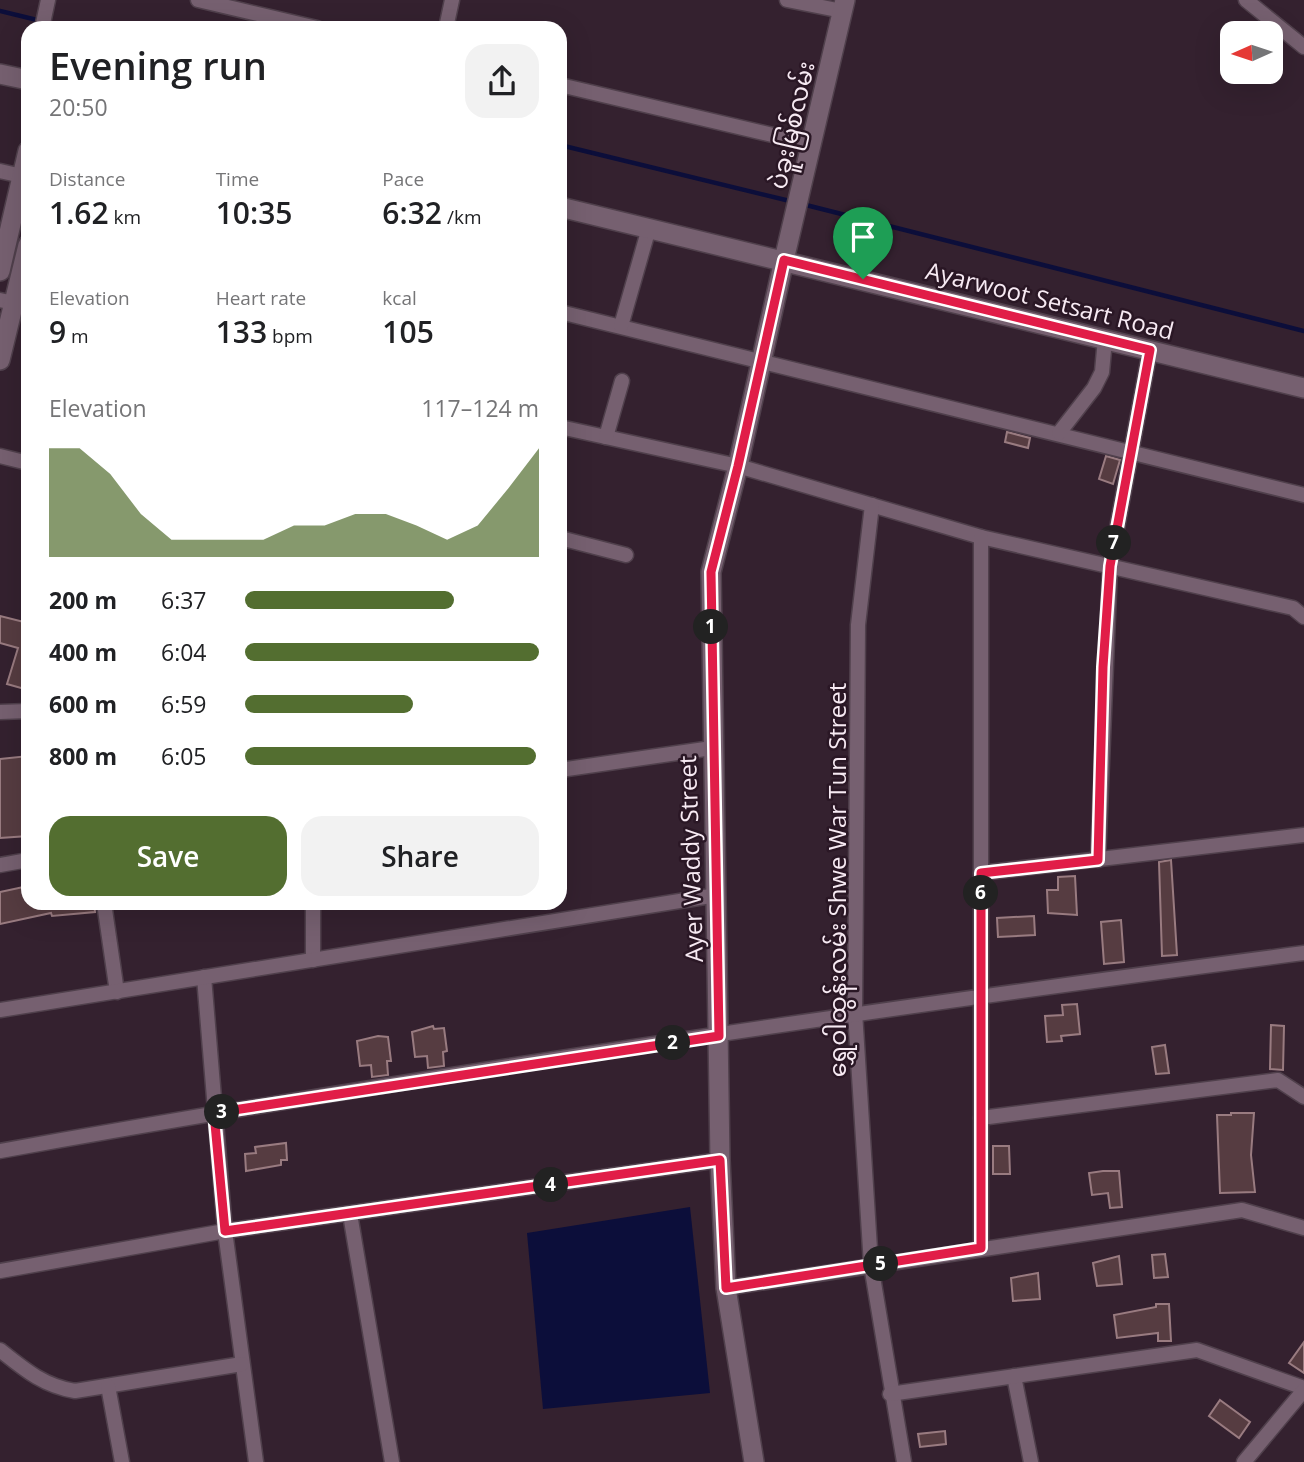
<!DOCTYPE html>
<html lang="en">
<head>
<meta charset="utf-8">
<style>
  :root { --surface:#fff; --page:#f2f2f2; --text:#202124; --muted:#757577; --accent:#536e30 }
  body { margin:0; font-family:"Open Sans","Noto Sans Myanmar",sans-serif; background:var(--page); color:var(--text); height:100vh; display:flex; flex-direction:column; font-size:26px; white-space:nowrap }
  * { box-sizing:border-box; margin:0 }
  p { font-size:23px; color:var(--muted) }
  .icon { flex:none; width:38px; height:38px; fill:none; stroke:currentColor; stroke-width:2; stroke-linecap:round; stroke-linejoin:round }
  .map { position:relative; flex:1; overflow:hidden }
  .drawer { position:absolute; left:21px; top:21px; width:546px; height:889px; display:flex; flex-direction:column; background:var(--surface); border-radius:21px; box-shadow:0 7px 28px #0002 }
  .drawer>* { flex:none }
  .needle { width:46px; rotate:267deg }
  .fabs { position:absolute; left:1220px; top:21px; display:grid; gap:14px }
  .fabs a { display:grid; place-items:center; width:63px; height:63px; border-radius:14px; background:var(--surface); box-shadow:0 7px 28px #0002; font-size:35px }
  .pin { position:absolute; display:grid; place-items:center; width:60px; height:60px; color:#fff; margin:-72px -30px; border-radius:50% 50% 50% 0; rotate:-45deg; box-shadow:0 0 7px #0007 }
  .pin .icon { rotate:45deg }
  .km { position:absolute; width:35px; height:35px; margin:-18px; border-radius:50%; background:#222; color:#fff; font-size:19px; line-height:35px; text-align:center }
  .round { display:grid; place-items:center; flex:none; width:74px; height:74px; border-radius:21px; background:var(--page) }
  .summary { display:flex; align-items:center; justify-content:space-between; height:119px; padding:0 28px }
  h1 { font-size:38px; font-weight:600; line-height:52px }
  .figures { display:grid; grid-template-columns:repeat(3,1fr); gap:10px; height:119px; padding:7px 28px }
  .figures div { display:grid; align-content:center }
  .figures b { font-size:30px; font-weight:600 }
  .figures small { font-size:19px; font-weight:400 }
  .figures p { font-size:19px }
  .chart { height:196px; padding:14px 28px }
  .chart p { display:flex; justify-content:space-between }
  .chart svg { width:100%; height:126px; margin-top:7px; fill:var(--accent); opacity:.7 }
  .action { display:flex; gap:14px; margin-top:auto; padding:14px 28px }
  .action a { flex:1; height:80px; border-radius:21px; background:var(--accent); color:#fff; font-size:28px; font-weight:600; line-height:80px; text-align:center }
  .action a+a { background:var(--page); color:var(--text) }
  ul { padding:0 28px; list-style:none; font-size:23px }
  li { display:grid; grid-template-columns:112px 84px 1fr; align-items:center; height:52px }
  li i { height:18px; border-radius:9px; background:var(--accent) }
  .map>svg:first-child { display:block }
  .water { fill:#0c0e3a }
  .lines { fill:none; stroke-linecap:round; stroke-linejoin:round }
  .stream { stroke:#0c0e3a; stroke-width:4.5 }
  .building { fill:#563c41; stroke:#997b80; stroke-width:2 }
  .minor-casing { stroke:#50404c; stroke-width:17 }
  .tertiary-casing { stroke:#50404c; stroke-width:22 }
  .secondary-casing { stroke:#50404c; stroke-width:22 }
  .minor { stroke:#766070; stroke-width:14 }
  .tertiary { stroke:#766070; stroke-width:19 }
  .secondary { stroke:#766070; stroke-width:19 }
  .route-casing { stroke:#fff; stroke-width:14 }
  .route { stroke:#e11d48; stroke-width:9 }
  .labels { text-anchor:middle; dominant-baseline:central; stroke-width:5; stroke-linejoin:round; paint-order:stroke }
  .street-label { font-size:24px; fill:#f7eaf3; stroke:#2a1725 }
</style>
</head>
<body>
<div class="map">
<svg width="1304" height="1462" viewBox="0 0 1304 1462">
  <rect width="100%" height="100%" fill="#34212f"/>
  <polygon class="water" points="690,1207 710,1393 543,1409 527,1233"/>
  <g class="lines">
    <g class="stream">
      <polyline points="0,11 70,28"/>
      <polyline points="560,145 794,202"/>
      <polyline points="802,204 1304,331"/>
    </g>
  </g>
  <g class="building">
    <polygon points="1007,432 1030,438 1028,448 1005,442"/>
    <polygon points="1106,456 1120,460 1113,484 1099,479"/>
    <polygon points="0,616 28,623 28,690 7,684 18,648 0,643"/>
    <polygon points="28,756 28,836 0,838 0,759"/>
    <polygon points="1171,860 1177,955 1162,956 1159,862"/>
    <polygon points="1075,876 1077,915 1048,913 1047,890 1058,890 1058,877"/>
    <polygon points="28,886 28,903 94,903 95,912 52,916 51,913 0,924 0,892"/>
    <polygon points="1034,916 1035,935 998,937 997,918"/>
    <polygon points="1121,920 1124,962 1104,964 1101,922"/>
    <polygon points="1077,1004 1080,1034 1061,1036 1062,1041 1047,1042 1045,1016 1063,1015 1062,1005"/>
    <polygon points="1271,1025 1284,1026 1283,1070 1270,1069"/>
    <polygon points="433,1026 434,1029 444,1028 447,1051 443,1052 444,1066 428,1068 427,1056 415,1057 412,1032"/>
    <polygon points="378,1036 388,1037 391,1061 387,1061 388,1075 372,1077 371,1065 360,1066 357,1041"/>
    <polygon points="1165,1045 1169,1073 1156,1074 1152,1047"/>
    <polygon points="1231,1113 1254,1113 1251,1155 1255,1192 1220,1193 1217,1115 1231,1115"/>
    <polygon points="286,1143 287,1160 281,1160 281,1165 246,1171 245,1154 256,1153 255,1147"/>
    <polygon points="993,1146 1009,1146 1010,1174 993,1174"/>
    <polygon points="1103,1171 1119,1171 1122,1207 1110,1208 1108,1193 1092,1195 1089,1173"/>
    <polygon points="1165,1254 1168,1277 1154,1278 1152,1255"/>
    <polygon points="1119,1256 1122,1284 1097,1286 1093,1263"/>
    <polygon points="1038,1273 1040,1299 1013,1301 1011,1278"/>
    <polygon points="1156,1304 1169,1304 1171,1341 1158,1341 1158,1333 1117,1338 1114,1315 1156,1307"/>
    <polygon points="1304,1342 1304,1373 1289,1363"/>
    <polygon points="1220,1400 1250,1422 1239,1438 1209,1416"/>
    <polygon points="945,1431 946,1444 920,1447 918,1434"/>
  </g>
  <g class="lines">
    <defs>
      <g id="minor">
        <polyline points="198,0 317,28"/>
        <polyline points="787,0 842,11"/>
        <polyline points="1246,0 1304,47"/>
        <polyline points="42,28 48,0"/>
        <polyline points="446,28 452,0"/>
        <polyline points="560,85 811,144"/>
        <polyline points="0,171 22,176"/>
        <polyline points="0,300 28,306"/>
        <polyline points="560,312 1304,495"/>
        <polyline points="621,326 649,228"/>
        <polyline points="560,427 738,466 981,537 1293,608 1304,617"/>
        <polyline points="1059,433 1094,388 1102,372 1105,339"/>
        <polyline points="606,437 622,381"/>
        <polyline points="0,456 28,463"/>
        <polyline points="872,505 858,625 855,1012 871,1265 904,1462"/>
        <polyline points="981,537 981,1248"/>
        <polyline points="560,538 626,555"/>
        <polyline points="0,712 28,711"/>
        <polyline points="560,770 712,748"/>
        <polyline points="1098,860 1110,566 1150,350"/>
        <polyline points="0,865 28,860"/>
        <polyline points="981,873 1304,835"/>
        <polyline points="104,903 117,992"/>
        <polyline points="313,960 313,903"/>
        <polyline points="204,977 225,1231 256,1462"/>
        <polyline points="0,1010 717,895"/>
        <polyline points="981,1118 1278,1080 1304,1097"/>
        <path d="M0,1151c433,-78 868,-141 1304,-198"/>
        <polyline points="350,1214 392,1462"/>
        <polyline points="0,1271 225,1231 720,1160"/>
        <polyline points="726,1288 1242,1210 1304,1228"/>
        <path d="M0,1350c25,20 44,36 75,41l167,-27"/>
        <polyline points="1014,1376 1031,1462"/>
        <polyline points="108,1386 122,1462"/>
        <polyline points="890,1394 1197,1350 1304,1388"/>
        <polyline points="1244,1462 1304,1390"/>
      </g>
      <g id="tertiary">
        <polyline points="0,271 28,151"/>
        <polyline points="0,360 28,245"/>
        <polyline points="754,1462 726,1288 720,1160 711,572 738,466 784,260"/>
      </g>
      <g id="secondary">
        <polyline points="0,74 28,80"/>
        <polyline points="560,207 1304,388"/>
        <polyline points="784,260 845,0"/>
      </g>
    </defs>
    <use href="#minor" class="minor-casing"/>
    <use href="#tertiary" class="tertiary-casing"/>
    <use href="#secondary" class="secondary-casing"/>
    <use href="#minor" class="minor"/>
    <use href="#tertiary" class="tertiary"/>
    <use href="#secondary" class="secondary"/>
  </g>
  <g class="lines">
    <defs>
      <polygon id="route" points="784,260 1150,350 1110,566 1103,667 1098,860 981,873 981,1248 726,1288 720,1160 225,1231 214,1113 719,1036 711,572 738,466"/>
    </defs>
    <use href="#route" class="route-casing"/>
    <use href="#route" class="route"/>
  </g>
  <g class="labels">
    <g class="street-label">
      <text transform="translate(791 125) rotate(-77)">ပဲခူးမြစ်လမ်း</text>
      <text transform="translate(1050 300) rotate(14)">Ayarwoot Setsart Road</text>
      <text transform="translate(690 859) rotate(-92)">Ayer Waddy Street</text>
      <text transform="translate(836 880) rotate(-90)">ရွှေဝါထွန်းလမ်း Shwe War Tun Street</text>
    </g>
  </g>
</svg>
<div class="fabs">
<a><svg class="needle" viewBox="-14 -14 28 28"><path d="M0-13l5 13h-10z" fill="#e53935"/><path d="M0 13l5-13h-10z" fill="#757577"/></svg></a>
</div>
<div class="pin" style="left:863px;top:279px;background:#1e9e55"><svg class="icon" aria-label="arrive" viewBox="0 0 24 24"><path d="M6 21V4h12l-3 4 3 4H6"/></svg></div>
<b class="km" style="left:711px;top:627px">1</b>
<b class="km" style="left:673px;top:1043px">2</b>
<b class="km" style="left:222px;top:1112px">3</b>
<b class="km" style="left:551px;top:1185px">4</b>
<b class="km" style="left:881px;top:1264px">5</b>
<b class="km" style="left:981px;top:893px">6</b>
<b class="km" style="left:1114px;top:543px">7</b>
<section class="drawer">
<div class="summary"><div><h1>Evening run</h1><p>20:50</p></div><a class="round"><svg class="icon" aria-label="share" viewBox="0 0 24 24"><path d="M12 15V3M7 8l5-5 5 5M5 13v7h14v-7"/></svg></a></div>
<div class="figures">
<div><p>Distance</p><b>1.62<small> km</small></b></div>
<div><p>Time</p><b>10:35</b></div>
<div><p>Pace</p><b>6:32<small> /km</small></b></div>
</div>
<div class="figures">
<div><p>Elevation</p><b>9<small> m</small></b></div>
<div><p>Heart rate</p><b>133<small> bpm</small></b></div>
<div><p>kcal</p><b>105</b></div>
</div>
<div class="chart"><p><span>Elevation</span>117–124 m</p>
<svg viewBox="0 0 160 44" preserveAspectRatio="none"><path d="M0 44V6L10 6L20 15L30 29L40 38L50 38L60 38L70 38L80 33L90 33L100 29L110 29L120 33L130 38L140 33L150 20L160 6V44z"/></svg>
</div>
<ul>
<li><b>200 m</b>6:37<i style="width:71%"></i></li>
<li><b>400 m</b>6:04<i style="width:100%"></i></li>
<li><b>600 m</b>6:59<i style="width:57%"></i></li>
<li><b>800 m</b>6:05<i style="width:99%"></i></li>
</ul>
<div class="action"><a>Save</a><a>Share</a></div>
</section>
</div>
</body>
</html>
